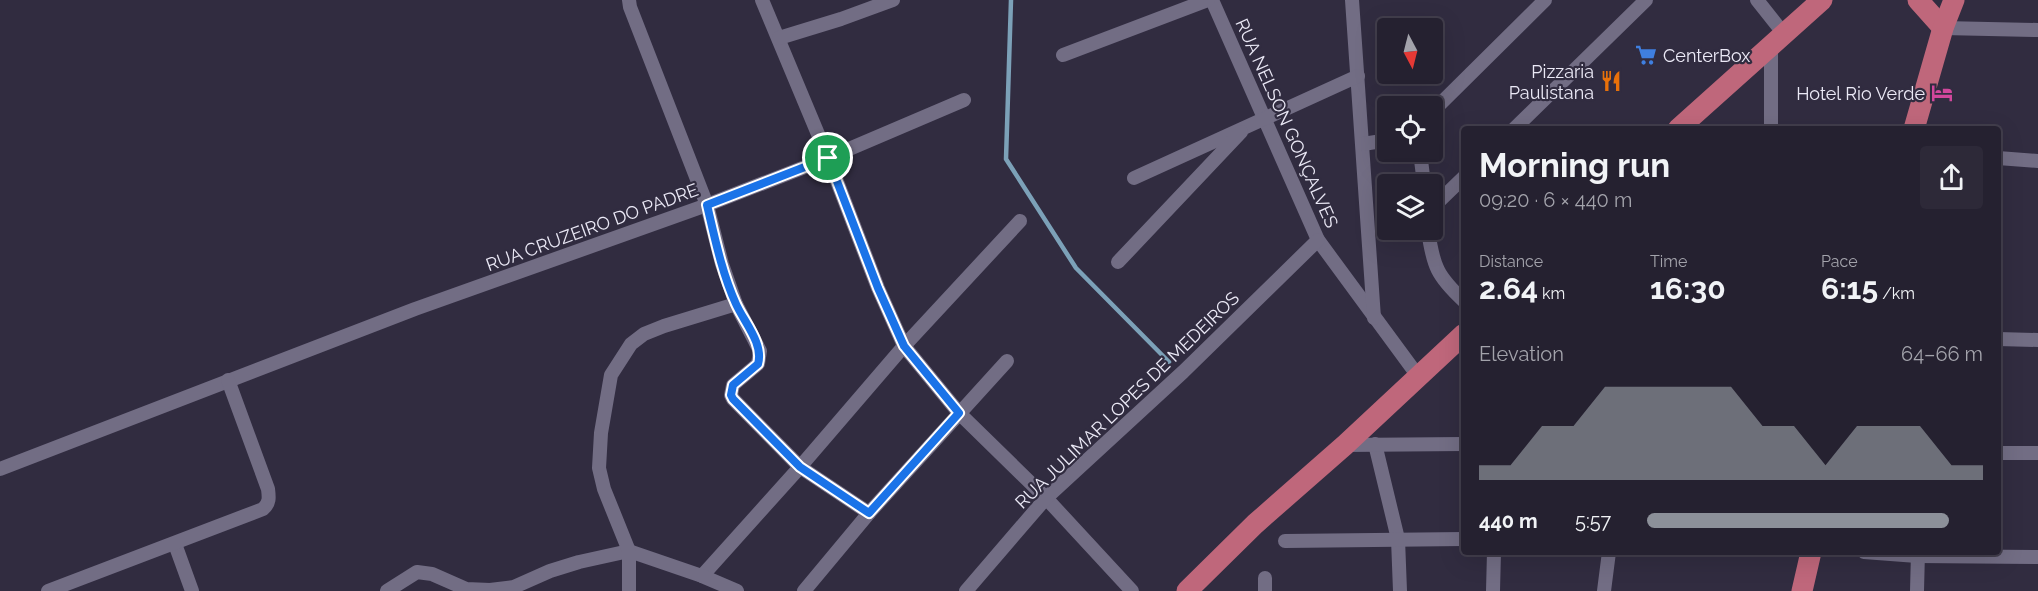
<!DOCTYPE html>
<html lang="en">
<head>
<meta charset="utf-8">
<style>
  :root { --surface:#252130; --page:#2d2938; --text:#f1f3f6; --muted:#a3a3ab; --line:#423e4c; --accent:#8c9099 }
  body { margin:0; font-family:Raleway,sans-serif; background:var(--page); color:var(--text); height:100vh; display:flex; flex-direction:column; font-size:22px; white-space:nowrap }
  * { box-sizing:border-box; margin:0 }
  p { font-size:20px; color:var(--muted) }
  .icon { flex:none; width:33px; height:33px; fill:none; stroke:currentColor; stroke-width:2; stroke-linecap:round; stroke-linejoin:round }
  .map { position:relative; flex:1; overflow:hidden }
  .drawer { position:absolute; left:1461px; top:126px; width:540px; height:429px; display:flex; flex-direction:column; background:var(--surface); border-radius:6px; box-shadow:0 6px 24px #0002,0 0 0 2px var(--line) }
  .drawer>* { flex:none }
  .needle { width:39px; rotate:173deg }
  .buttons { position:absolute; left:1377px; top:18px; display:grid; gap:12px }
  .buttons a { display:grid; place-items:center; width:66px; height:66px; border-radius:6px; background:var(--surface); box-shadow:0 6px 24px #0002,0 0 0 2px var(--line); font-size:30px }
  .pin { position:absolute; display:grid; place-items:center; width:51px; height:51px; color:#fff; margin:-26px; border:3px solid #fff; border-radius:50%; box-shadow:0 2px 6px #0007 }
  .round { display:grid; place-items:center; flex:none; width:63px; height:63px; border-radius:6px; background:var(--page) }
  .headline { display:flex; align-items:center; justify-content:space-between; height:102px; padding:0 18px }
  h1 { font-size:33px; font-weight:700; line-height:45px }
  .metrics { display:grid; grid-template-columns:repeat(3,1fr); gap:9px; height:102px; padding:6px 18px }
  .metrics div { display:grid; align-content:center }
  .metrics b { font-size:30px; font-weight:700 }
  .metrics small { font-size:16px; font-weight:400 }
  .metrics p { font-size:16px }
  .chart { height:168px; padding:12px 18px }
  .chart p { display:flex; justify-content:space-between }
  .chart svg { width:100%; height:108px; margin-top:6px; fill:var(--accent); opacity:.7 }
  ul { padding:0 18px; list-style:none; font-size:20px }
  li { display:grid; grid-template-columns:96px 72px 1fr; align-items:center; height:45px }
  li i { height:15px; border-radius:8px; background:var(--accent) }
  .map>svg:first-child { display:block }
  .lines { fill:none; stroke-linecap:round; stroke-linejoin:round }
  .stream { stroke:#7ca1b8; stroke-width:4.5 }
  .minor { stroke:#726d84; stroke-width:14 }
  .highway { stroke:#bf677b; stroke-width:21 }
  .route-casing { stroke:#fff; stroke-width:12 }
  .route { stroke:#1a73e8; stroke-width:8 }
  .labels { text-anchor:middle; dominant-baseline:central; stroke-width:4.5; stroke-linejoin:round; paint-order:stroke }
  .poi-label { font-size:18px; fill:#ebe9f6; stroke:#312c40; text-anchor:end }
  .street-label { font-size:18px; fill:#ebe9f6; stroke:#312c40 }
</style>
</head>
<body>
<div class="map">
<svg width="2038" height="591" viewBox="0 0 2038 591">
  <rect width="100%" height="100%" fill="#312c40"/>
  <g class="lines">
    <polyline class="stream" points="1011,0 1006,159 1076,268 1169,362"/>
    <g class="minor">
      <polyline points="629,0 630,7 707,205 722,264 736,304 760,351 758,364 733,385 731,395 733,399 800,467 869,513"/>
      <polyline points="762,0 828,158 878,288 904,346 959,413 1046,498 1132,591"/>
      <polyline points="1212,0 1318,240 1418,376"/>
      <polyline points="1352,0 1374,318"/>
      <polyline points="1757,0 1784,34"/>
      <polyline points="1943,28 2038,30"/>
      <polyline points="779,38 841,19 893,0"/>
      <polyline points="1063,55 1208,0"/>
      <polyline points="1432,112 1545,0"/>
      <polyline points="1514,129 1646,0"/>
      <polyline points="1771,129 1771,45"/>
      <polyline points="1363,144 1388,140"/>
      <polyline points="1420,152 1424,184"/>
      <polyline points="1998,158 2038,161"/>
      <polyline points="1134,178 1358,76"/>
      <polyline points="1432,208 1464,177"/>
      <path d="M1428,230c5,36 9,46 36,71"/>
      <polyline points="1118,262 1241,132"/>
      <polyline points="1998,339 2038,340"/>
      <polyline points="1375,444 1398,539 1400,591"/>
      <polyline points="1345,445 1464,444"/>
      <polyline points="1998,453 2038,453"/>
      <polyline points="0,469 415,309 707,205 828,158 964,100"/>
      <polyline points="1285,541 1464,539"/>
      <polyline points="175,544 192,591"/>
      <polyline points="1864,552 1917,556 2038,557"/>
      <polyline points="702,576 800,467 904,346 1020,221"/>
      <polyline points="1265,578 1265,591"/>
      <path d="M48,591l215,-82c7,-6 6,-12 5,-20l-40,-109"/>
      <polyline points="387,591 417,572 432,574 466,589 490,590 514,587 550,571 579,562 629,551 702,576 737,591"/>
      <polyline points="629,591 629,551 604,489 599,468 601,433 611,375 631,344 644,334 664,326 736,304"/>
      <polyline points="804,591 869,513 1007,361"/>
      <polyline points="966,591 1046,498 1183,372 1318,240"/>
      <polyline points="1493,591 1494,552"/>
      <polyline points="1604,591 1609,552"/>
      <polyline points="1917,591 1918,552"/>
    </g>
    <g class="highway">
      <polyline points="1918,0 1943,28"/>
      <polyline points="1678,129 1822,0"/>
      <polyline points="1914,129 1943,28 1954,0"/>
      <polyline points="1187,591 1255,524 1345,445 1464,334"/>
      <polyline points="1802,591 1811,552"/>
    </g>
  </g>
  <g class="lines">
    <defs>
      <path id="route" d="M828,158l50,130 26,58 55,67 -90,100 -69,-46 -67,-68 -2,-4 2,-10 25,-21c6,-20 -14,-42 -22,-60 -14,-31 -21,-65 -29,-99z"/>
    </defs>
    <use href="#route" class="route-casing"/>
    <use href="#route" class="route"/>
  </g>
  <defs>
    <symbol id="supermarket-bare" viewBox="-9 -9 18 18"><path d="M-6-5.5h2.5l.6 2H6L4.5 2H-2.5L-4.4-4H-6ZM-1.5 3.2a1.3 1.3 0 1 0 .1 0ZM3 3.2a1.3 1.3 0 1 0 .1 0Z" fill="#3f7fe0" stroke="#312c40" stroke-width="2.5" paint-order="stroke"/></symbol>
    <symbol id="restaurant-bare" viewBox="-9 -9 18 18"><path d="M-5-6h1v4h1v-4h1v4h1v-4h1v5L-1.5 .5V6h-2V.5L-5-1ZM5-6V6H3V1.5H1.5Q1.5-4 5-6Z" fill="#e8710a" stroke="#312c40" stroke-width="2.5" paint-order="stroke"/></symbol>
    <symbol id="hotel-bare" viewBox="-9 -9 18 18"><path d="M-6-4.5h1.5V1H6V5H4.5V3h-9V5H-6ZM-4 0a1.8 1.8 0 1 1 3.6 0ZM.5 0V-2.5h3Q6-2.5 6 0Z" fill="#d1479c" stroke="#312c40" stroke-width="2.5" paint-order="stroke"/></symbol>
  </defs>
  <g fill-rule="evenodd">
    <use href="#supermarket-bare" x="1631" y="40" width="30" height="30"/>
    <use href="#restaurant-bare" x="1596" y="66" width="30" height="30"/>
    <use href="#hotel-bare" x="1927" y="78" width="30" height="30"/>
  </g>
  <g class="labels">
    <g class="poi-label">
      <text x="1663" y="55" text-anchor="start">CenterBox</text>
      <text x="1594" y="71">Pizzaria<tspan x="1594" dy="21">Paulistana</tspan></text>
      <text x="1925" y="93">Hotel Rio Verde</text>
    </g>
    <g class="street-label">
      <text transform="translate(1287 123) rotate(66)">RUA NELSON GONÇALVES</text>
      <text transform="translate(592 227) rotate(-20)">RUA CRUZEIRO DO PADRE</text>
      <text transform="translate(1127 400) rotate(-44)">RUA JULIMAR LOPES DE MEDEIROS</text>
    </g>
  </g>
</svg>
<div class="buttons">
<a><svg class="needle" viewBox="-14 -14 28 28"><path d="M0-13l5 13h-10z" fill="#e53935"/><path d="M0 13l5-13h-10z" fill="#a3a3ab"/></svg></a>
<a><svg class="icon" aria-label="locate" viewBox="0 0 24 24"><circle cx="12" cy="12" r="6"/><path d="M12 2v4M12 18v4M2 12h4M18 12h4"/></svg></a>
<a><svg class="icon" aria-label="layers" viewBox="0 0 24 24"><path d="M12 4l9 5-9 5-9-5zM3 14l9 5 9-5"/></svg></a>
</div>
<div class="pin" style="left:828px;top:158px;background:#1e9e55"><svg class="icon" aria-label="arrive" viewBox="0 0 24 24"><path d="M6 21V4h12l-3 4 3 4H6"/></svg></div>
<section class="drawer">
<div class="headline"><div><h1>Morning run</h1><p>09:20 · 6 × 440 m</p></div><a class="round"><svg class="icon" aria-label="share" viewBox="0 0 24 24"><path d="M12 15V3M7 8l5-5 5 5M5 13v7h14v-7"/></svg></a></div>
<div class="metrics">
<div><p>Distance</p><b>2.64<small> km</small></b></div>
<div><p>Time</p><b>16:30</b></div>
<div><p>Pace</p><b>6:15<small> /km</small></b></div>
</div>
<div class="chart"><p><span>Elevation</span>64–66 m</p>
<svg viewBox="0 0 160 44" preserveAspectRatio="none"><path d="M0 44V38L10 38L20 22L30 22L40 6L50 6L60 6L70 6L80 6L90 22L100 22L110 38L120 22L130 22L140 22L150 38L160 38V44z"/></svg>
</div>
<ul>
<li><b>440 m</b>5:57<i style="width:90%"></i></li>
</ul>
</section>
</div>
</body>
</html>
